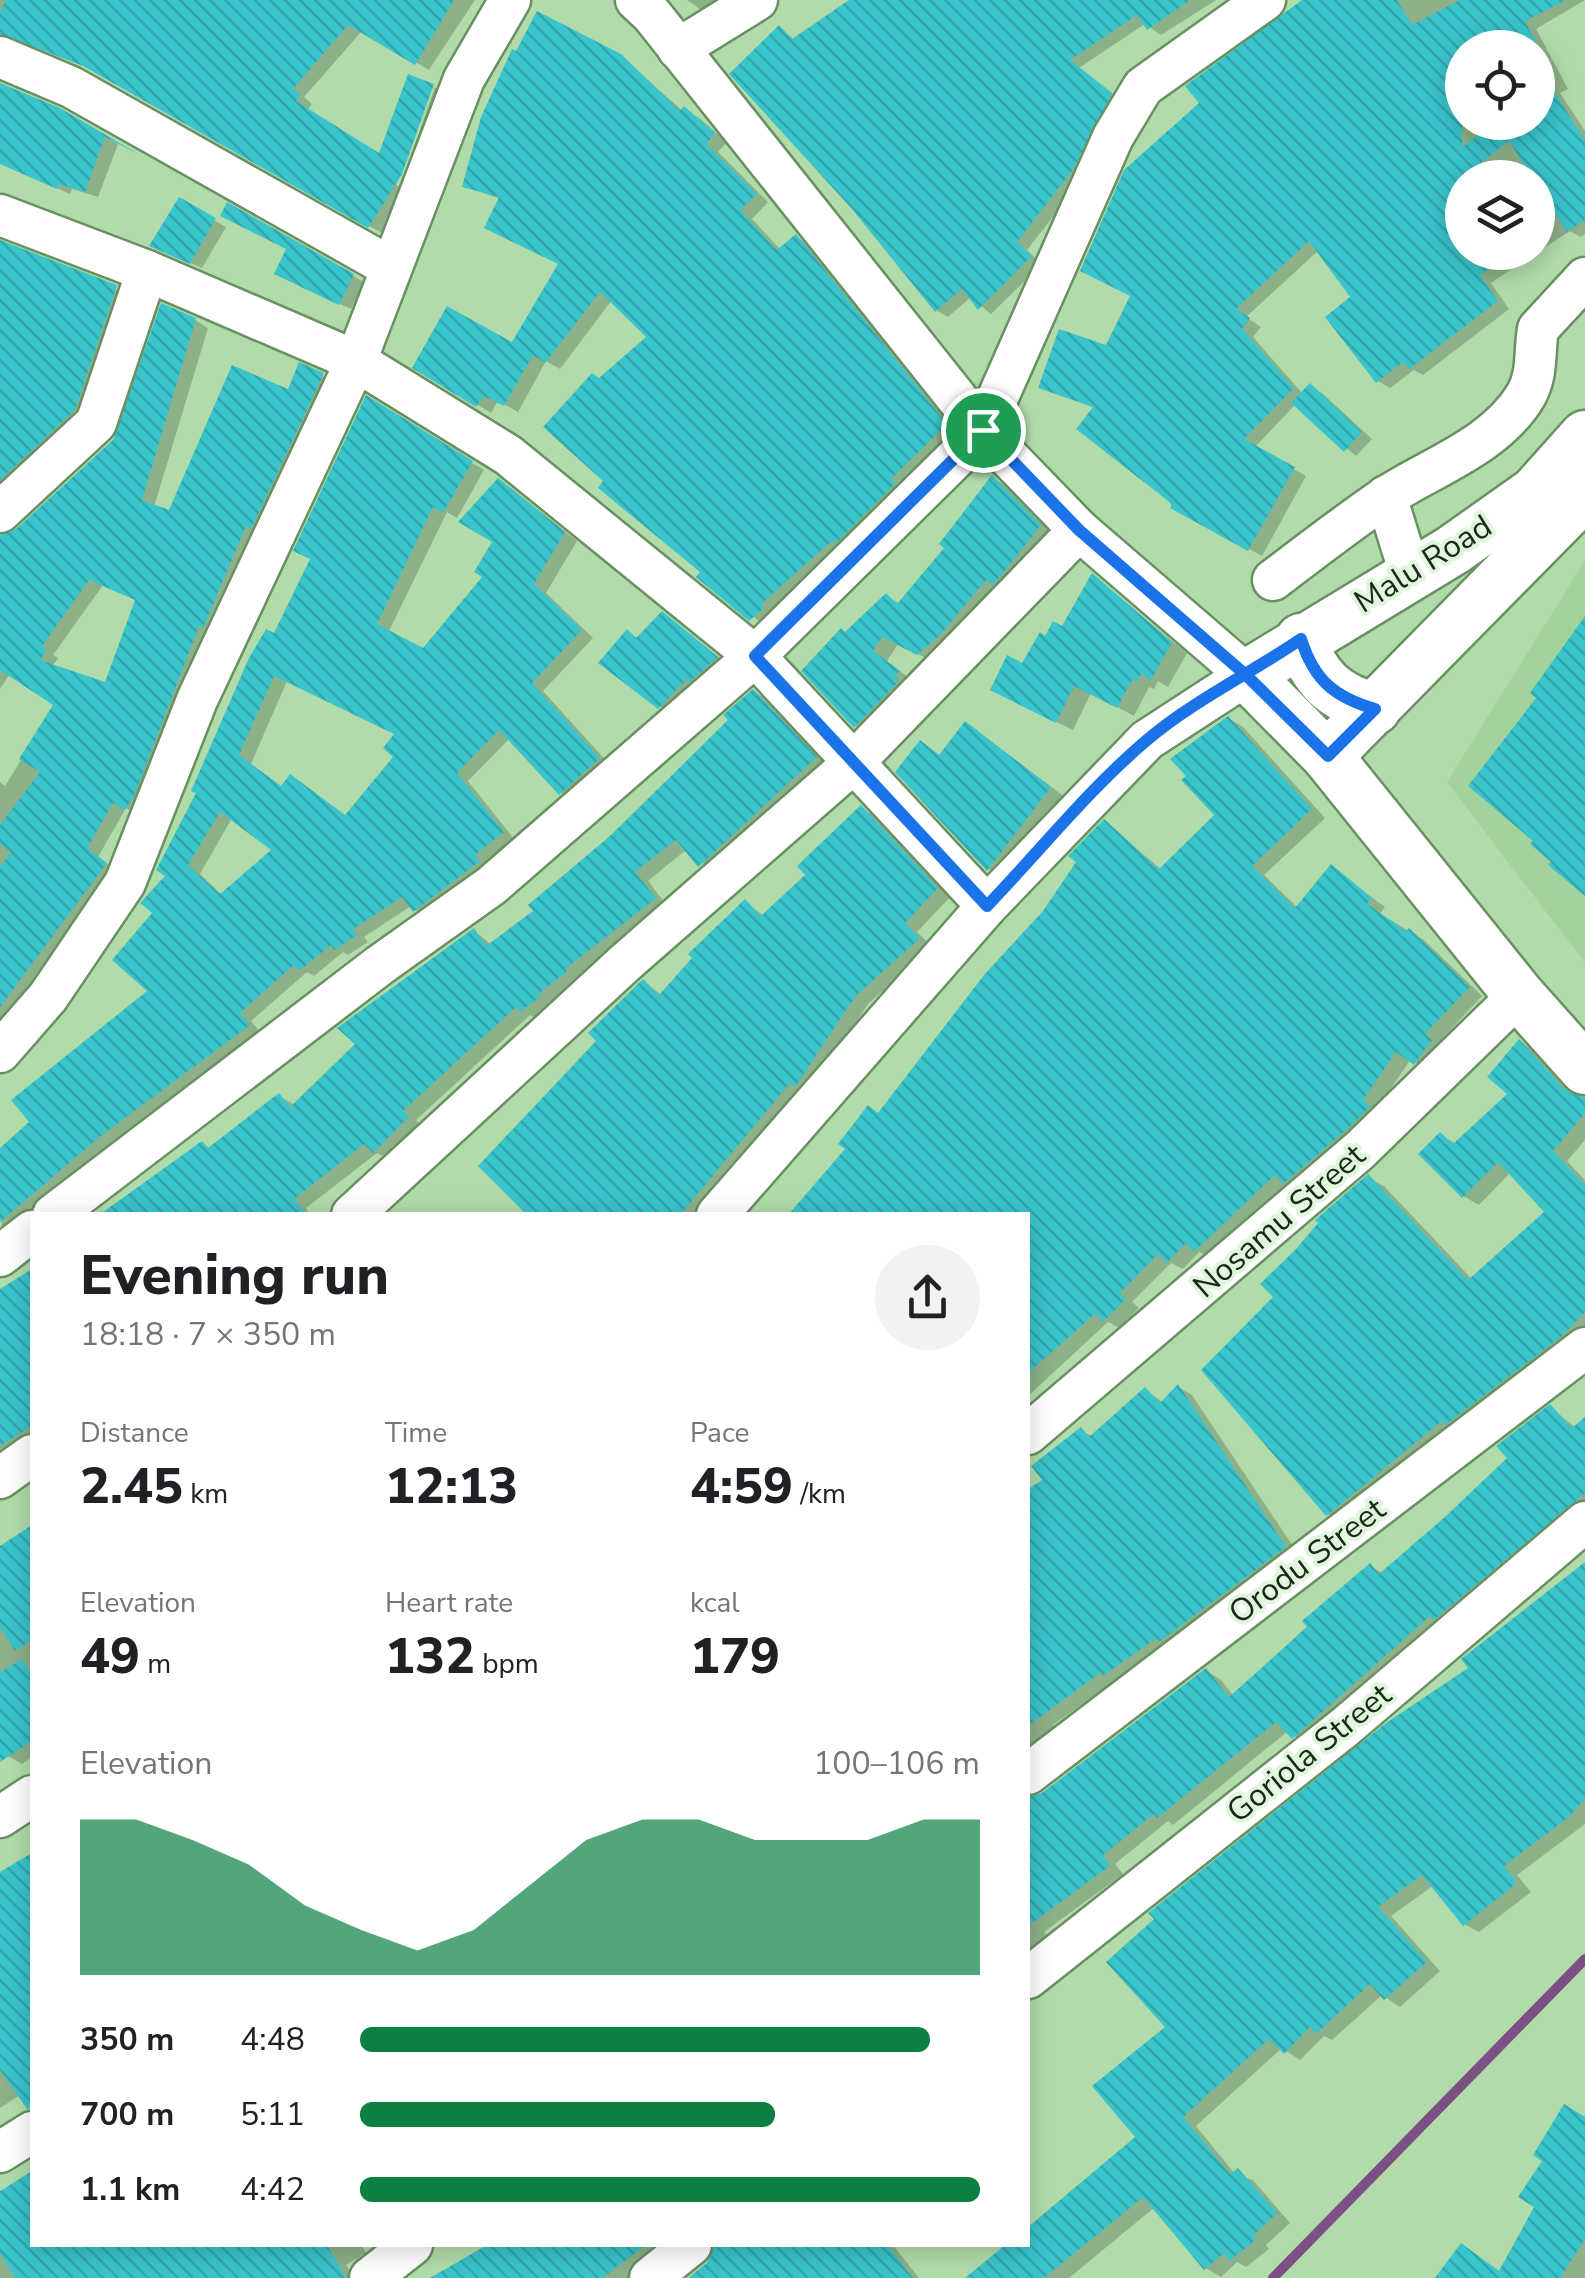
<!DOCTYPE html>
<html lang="en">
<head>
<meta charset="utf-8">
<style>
  :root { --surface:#fff; --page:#f2f2f2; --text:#202124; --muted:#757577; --accent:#0b8043 }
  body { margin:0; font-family:"Nunito Sans",sans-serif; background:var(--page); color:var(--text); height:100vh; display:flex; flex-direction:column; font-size:38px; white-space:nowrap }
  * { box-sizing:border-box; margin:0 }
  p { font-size:32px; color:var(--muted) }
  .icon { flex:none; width:55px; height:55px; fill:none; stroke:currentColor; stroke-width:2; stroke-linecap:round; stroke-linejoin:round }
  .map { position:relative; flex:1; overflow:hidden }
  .details { position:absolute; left:30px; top:1212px; width:1000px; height:1035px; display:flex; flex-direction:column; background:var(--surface); border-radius:0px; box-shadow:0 5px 25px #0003 }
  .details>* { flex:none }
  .buttons { position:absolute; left:1445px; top:30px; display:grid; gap:20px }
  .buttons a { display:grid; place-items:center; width:110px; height:110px; border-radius:50%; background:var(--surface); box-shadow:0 5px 25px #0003; font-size:50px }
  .pin { position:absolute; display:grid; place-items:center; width:85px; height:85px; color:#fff; margin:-42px; border:5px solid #fff; border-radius:50%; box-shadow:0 2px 10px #0007 }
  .round { display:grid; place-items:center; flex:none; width:105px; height:105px; border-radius:52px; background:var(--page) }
  .head { display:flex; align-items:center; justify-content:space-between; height:170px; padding:0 50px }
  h1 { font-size:55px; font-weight:800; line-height:75px }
  .metrics { display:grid; grid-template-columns:repeat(3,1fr); gap:15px; height:170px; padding:10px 50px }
  .metrics div { display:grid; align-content:center }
  .metrics b { font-size:50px; font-weight:800 }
  .metrics small { font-size:28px; font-weight:400 }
  .metrics p { font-size:28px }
  .chart { height:280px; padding:20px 50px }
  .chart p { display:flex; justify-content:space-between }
  .chart svg { width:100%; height:180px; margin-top:10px; fill:var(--accent); opacity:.7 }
  ul { padding:0 50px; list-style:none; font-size:32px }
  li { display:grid; grid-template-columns:160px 120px 1fr; align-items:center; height:75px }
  li i { height:25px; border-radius:12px; background:var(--accent) }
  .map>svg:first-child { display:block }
  .built { fill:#a3d39c }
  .shadow { fill:#0003; fill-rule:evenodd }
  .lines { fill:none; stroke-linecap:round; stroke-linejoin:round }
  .stream { stroke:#7c5085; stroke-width:10 }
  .building { fill:url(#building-back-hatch); fill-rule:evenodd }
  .minor-casing { stroke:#689062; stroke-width:45 }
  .major-casing { stroke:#689062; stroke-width:55 }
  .minor { stroke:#fff; stroke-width:40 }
  .major { stroke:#fff; stroke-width:50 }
  .route-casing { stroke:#fff; stroke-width:20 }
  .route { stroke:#1a73e8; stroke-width:12 }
  .labels { text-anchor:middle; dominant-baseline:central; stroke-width:8; stroke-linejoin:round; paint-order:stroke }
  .street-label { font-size:32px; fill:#182916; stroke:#e0f6dd }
</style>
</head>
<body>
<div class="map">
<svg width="1585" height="2278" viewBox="0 0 1585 2278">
  <defs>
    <pattern id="building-back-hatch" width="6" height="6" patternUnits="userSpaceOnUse" patternTransform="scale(2.5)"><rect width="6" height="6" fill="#3ac4cc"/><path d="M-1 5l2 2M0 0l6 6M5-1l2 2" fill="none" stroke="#32a8ae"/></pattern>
  </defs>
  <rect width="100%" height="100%" fill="#b1dcaa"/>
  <polygon class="built" points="1585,560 1585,963 1447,782"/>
  <g class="shadow">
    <polygon points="0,0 475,0 429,70 362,31 304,97 312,104 307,110 380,156 431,85 396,185 400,187 435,87 445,93 414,181 382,233 96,71 23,41 10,39 0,47"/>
    <polygon points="687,0 730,0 703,11"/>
    <polygon points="853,0 1216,0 1161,35 1145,24 1079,68 1122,101 1084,177 1027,250 1042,264 991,314 971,297 948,317 936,310 779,28 795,40"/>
    <path d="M1330,0h255l-49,29 32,60 -8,4 25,38v103l-4,3 -11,-6 -32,21v-74h-76v74h75l-46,31 18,26 -86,66 -9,-5 -24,18 -12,-7 -24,-83 -35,-48 -73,67 15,10 -8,10 50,57 7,-8 12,7 50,46 -16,17 -60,-52 -41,43 51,29 -44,80 -89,-49 -78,-99 -54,-21 67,-39zM1462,48h76v74h-76z"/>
    <polygon points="620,56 683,111 698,117 727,142 718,152 768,202 752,219 781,250 796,237 809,244 958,432 764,626 607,481 600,381 649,337 612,300 560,369 546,361 518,412 498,401 491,413 415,367 512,345 561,264 500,199 465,186"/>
    <polygon points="0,85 59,111 118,144 98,197 72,189 70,194 0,163"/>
    <polygon points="179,200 226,227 202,268 163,252"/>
    <polygon points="228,206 364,282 351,309 288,280 289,249"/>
    <polygon points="0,240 129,295 88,417 12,487 0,482"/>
    <path d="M195,320l13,8 -54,179 16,6 119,-121 11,-26 35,16 -197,433 -12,-7 -28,49 20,15 -118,154v-244l5,4 51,-82 -46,-30 -10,15v-152l17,-5 97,-90zM103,585l35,15 -32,86 -54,-19 6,-9 -5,-3z"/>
    <path d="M367,399l117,71 -27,48 -10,-6 -59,121 36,18 62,-75 9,-34 4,-61 12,7 66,53 -31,52 47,45 -50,53 68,75 -38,34 -12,-7 -51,-55 -42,43 47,59 -29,23 5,6 -64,49 -16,-12 -47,31 4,5 -20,13 -5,-3 -29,24 -7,-4 -56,49 10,12 -146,108 -113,99 -2,-89 33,-28 118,-132 4,-78 14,-38 144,-316zM287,681l110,54 -1,22 -49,60 -64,-29 -32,-24zM232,818l43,32 -53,45 -22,-21z"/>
    <polygon points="993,478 1008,487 1055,535 934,662 898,644 887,661 913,681 871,735 856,726 847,634 886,596 900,604 948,547"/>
    <polygon points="1092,577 1187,653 1168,687 1158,681 1154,689 1149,687 1134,716 1091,693 1073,730 1009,699 1023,666 1046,639 1063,629"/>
    <polygon points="663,614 727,664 671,713 660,707 627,632 639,639"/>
    <polygon points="754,692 768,700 829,766 714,873 687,849 648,881 668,907 577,978 580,981 551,1002 554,1005 536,1018 530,1015 416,1120 422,1126 388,1159 377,1153 306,1208 310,1215 115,1215 202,1144 211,1149 279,1096 295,1105 474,931 492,945 537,911 732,720"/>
    <polygon points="1228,718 1243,727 1325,818 1264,875 1298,908 1331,867 1385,907 1380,914 1424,940 1482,996 1437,1044 1445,1050 1429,1071 1411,1059 1376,1110 1299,1191 1287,1184 1210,1258 1199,1252 1183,1269 1171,1263 1132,1302 1139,1308 1119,1328 1108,1322 1028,1396 1028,1215 791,1215 880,1115 1045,913 1104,822 1162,870 1217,815"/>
    <polygon points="966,724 1065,797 1004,878 989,869 898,772 921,744 941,756"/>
    <polygon points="861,808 875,816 950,897 917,932 932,946 868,1004 810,1092 699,1215 530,1215 600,1041 643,982 662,995 745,902 764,916 809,875"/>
    <polygon points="1520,1042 1535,1051 1575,1096 1585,1099 1585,1140 1567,1161 1585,1180 1585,1337 1343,1523 1328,1514 1276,1297 1368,1178 1384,1186 1472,1279 1548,1212 1511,1172 1479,1205 1463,1196 1440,1135 1457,1144 1511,1094"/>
    <polygon points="32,1272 32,1441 0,1459 0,1292"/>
    <polygon points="1178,1387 1192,1395 1299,1555 1121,1685 1114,1681 1053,1725 1062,1737 1028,1766 1028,1492 1045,1480 1081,1430 1093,1437 1145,1390 1164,1403"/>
    <polygon points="1550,1407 1576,1428 1585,1420 1585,1511 1308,1745 1288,1731 1173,1825 1168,1821 1115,1864 1123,1874 1044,1932 1050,1939 1028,1955 1028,1798 1043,1795 1206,1671 1220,1679 1234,1696 1370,1566 1384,1574 1511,1458"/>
    <polygon points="32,1528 32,1757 22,1764 8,1756 0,1761 0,1549"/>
    <polygon points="1585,1565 1585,1824 1517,1875 1531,1892 1479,1932 1464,1924 1434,1885 1391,1916 1440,1971 1400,2007 1382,1995 1332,2040 1324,2036 1300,2060 1282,2048 1196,2126 1235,2174 1253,2180 1290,2223 1266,2245 1269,2249 1246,2267 1237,2262 1221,2277 1206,2268 1155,2207 1069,2278 969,2278 1009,2245 1028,2245 1028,2230 1139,2138 1168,2027 1472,1668"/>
    <polygon points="32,1856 32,2110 20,2095 0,2108 0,1875"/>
    <polygon points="1585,2119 1585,2278 1438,2278 1500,2272"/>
    <polygon points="32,2178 32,2245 361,2245 366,2253 346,2265 354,2278 0,2278 0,2197"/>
    <polygon points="491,2245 680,2245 643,2278 430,2278"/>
    <polygon points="715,2245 893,2245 919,2278 690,2278 708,2265"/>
  </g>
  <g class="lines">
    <polyline class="stream" points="1273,2278 1585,1959"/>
  </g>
  <g class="building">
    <polygon points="6,0 454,0 415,65 348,25 293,89 301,95 296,101 379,153 408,74 434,84 402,174 368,228 83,66 0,34 0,12"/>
    <polygon points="849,0 1190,0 1147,30 1137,15 1070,60 1112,93 1072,171 1017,242 1032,256 978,310 962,289 935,312 852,209 729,74 779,25 792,39"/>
    <polygon points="1302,0 1397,0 1412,25 1460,0 1566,0 1525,21 1539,48 1462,48 1462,147 1497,122 1538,122 1538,66 1585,141 1585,220 1567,232 1538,186 1538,178 1532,178 1509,141 1462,178 1462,252 1515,252 1480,275 1498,301 1409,369 1403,362 1376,383 1325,317 1350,297 1309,241 1236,309 1250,318 1242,329 1294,388 1244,439 1295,467 1248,551 1170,508 1172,504 1076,429 1093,407 1038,388 1059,329 1106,345 1130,296 1080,271 1124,170 1199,103 1185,86"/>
    <polygon points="537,11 621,54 680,111 684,106 715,133 706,144 757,194 740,210 777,250 796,234 947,424 891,479 895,484 836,543 833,540 761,604 764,608 749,621 696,577 700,572 598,488 603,481 543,427 592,373 599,378 646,337 600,292 545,363 533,355 504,406 484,396 476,407 412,368 447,306 512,342 558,264 484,228 499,197 462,187 481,117 512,49 516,51"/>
    <polygon points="0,83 60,108 140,155 105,137 85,192 59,184 57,189 0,164"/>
    <polygon points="179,197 216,218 190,264 149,246"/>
    <polygon points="227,202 354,274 339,305 274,274 286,249 220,216"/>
    <polygon points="0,240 117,285 75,410 0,480"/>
    <path d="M161,303l35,15 -54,182 27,10 63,-145 56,24 11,-27 25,11 -73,156 -5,-3 -43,102 -4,-2 -64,168 -10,16 -12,-7 -26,45 20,15 -107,144v-140l11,-15 -11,-8v-19l40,-53 -21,-13 34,-54 -53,-35v-135l16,-6 97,-89zM89,580l46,20 -30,82 -65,-22 7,-11 -5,-3z"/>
    <polygon points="1310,383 1362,432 1344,452 1291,403"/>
    <path d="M366,395l107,66 -30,52 -10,-6 -56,117 46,24 59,-71 -8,-5 18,-30 -34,-20 40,-44 67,54 -31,52 48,46 -50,53 68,75 -41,37 -60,-65 -42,43 47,59 -29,23 5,6 -67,51 -11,-15 -49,32 4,6 -23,15 -3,-5 -32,26 -5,-6 -54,48 10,12 -148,110 -102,87v-74l29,-26 -18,-22 136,-109 -35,-31 40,-47 -12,-10 25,-27 -9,-6 40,-77 -5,-2 58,-133 17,-29 8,4 36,-74 -17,-8zM274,676l120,58 -11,14 10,9 -48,58 -55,-41 -9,12 -42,-31zM220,812l51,38 -51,44 -32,-29z"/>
    <polygon points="992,475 1041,525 999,578 993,585 986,580 941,634 917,655 882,637 873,651 900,671 894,676 899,681 854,728 801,671 841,628 845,632 886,593 897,604 944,548 939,544"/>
    <polygon points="1092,573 1172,642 1151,680 1141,674 1137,682 1132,680 1117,708 1074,686 1056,723 990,690 1007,655 1022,663 1040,632 1045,636 1053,621 1062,626"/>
    <polygon points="662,611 718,657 689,682 687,679 658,709 598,663 627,629 636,638"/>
    <polygon points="1585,616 1585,896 1548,865 1551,862 1530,844 1533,841 1468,786 1536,698 1530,693"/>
    <polygon points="753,689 817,757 698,867 676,840 635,872 656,898 565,969 567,972 539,993 541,996 520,1012 516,1007 403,1111 409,1117 373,1153 364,1144 294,1199 307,1215 99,1215 202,1141 208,1148 279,1093 290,1107 355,1044 337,1028 474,928 486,946 533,911 528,905 610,836 728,720 723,715"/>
    <polygon points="1228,716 1312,809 1252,866 1295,908 1331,864 1372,898 1367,904 1406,931 1409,928 1470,987 1425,1034 1432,1040 1414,1065 1396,1052 1363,1100 1370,1107 1344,1132 1283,1184 1275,1175 1194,1252 1186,1243 1167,1263 1158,1254 1120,1293 1126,1299 1103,1322 1095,1314 1028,1373 1028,1215 788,1215 845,1149 838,1144 868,1105 878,1113 984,975 1043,911 1076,862 1068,856 1104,819 1159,869 1214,815 1181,780 1186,776 1170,759"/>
    <polygon points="965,721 1051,787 987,871 895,772 920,740 939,755"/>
    <polygon points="861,805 938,888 905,923 920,938 855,997 795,1087 790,1083 680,1215 527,1215 478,1166 596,1041 588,1033 643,979 659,995 692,958 688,954 745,899 761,916 805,875 797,866"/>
    <polygon points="1519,1039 1564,1089 1585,1097 1585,1113 1553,1151 1585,1185 1585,1312 1562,1336 1445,1425 1442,1421 1326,1516 1201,1370 1273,1297 1260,1284 1296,1249 1318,1223 1315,1220 1368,1174 1468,1280 1544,1212 1498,1162 1462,1198 1418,1154 1440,1132 1453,1144 1507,1094 1487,1077"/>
    <polygon points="32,1269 32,1426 0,1446 0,1289"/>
    <polygon points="1178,1384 1286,1547 1159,1642 1156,1638 1103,1676 1101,1672 1028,1726 1028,1489 1042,1480 1031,1466 1081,1427 1089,1437 1145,1387 1160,1403"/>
    <polygon points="1550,1404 1572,1428 1585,1417 1585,1493 1434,1620 1430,1616 1292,1739 1276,1722 1157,1818 1154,1814 1103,1855 1110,1866 1028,1926 1028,1797 1042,1793 1206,1668 1229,1697 1307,1627 1302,1621 1370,1563 1379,1574 1446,1516 1507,1458 1496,1446"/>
    <polygon points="32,1525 32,1640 15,1651 0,1627 0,1546"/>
    <polygon points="1585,1562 1585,1799 1569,1817 1504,1866 1517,1883 1463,1926 1422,1875 1378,1907 1427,1962 1384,2000 1370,1984 1316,2034 1310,2027 1284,2054 1269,2039 1183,2117 1230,2174 1238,2168 1277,2213 1253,2236 1256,2240 1229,2261 1224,2253 1204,2270 1143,2197 1044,2278 965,2278 1005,2245 1028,2245 1028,2227 1135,2137 1092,2086 1165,2027 1106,1962 1154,1919 1148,1913 1386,1723 1468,1668 1461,1659 1465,1656"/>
    <polygon points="22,1659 32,1676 32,1741 0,1762 0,1672"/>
    <polygon points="32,1853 32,2108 27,2109 0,2070 0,1872"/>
    <polygon points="1564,2104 1585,2117 1585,2239 1560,2278 1435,2278 1461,2243 1499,2271 1534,2207 1518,2197 1542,2161 1533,2155"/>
    <polygon points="32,2171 32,2245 327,2245 346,2278 15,2278 0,2253 0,2191"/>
    <polygon points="487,2245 646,2245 602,2278 430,2278"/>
    <polygon points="714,2245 887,2245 913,2278 688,2278 707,2263"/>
  </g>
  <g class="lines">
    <defs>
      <g id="minor">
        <polyline points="636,0 652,15 983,431 1079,530 1247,675 1147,740 987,906 717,1215"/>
        <polyline points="678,49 757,0"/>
        <polyline points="0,57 71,87 390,267"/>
        <polyline points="0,215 147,271 356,361 508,455 755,656 987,906"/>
        <polyline points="1386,496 1410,574"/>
        <polyline points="0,512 96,423 147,271"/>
        <path d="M1273,580c37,-28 73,-56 111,-82 47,-31 112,-52 142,-103 12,-21 8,-42 12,-66l47,-51"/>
        <polyline points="0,1052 48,997 125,883 197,700 356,361 464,79 510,0"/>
        <polyline points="53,1215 380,965 491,886 755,656 983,431 1113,137 1143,87 1265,0"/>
        <polyline points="352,1215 626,962 851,765 1079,530"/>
        <polyline points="0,1256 32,1231"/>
        <polyline points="1028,1434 1360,1150 1519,995"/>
        <polyline points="0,1478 32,1455"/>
        <polyline points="1028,1774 1585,1348"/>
        <polyline points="0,1817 32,1796"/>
        <polyline points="1028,1978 1345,1727 1585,1522"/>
        <polyline points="0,2152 32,2132"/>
        <polyline points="370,2278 412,2245"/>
        <polyline points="650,2278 691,2245"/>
      </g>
      <g id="major">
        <polyline points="1585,436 1535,492 1453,550 1247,675 1327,756 1519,995 1585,1069"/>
        <path d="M1301,639c14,41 33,58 74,70"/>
        <polyline points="1327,756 1585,494"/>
      </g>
    </defs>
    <use href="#minor" class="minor-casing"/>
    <use href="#major" class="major-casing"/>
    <use href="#minor" class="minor"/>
    <use href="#major" class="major"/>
  </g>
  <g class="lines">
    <defs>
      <path id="route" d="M983,430l-228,226 232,250c52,-54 102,-117 160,-166 46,-39 104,-67 154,-101 13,41 33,58 74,70l-47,47 -81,-80 -168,-146 -96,-100"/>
    </defs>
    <use href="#route" class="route-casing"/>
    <use href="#route" class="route"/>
  </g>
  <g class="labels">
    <g class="street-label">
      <text transform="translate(1423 564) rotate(-32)">Malu Road</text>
      <text transform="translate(1279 1221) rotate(-41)">Nosamu Street</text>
      <text transform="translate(1307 1561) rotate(-37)">Orodu Street</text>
      <text transform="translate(1309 1753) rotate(-39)">Goriola Street</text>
    </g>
  </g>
</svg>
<div class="buttons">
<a><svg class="icon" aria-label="locate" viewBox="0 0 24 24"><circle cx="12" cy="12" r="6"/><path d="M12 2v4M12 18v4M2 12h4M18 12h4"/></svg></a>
<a><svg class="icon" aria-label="layers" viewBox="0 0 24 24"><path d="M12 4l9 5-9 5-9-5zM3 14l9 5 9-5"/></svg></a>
</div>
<div class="pin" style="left:983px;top:430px;background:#1e9e55"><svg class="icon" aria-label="arrive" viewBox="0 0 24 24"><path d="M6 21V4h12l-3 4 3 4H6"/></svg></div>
<section class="details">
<div class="head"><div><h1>Evening run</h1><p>18:18 · 7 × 350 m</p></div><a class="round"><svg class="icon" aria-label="share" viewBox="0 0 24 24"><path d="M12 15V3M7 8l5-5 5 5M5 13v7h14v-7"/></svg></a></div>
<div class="metrics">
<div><p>Distance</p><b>2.45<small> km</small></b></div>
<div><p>Time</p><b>12:13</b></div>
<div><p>Pace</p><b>4:59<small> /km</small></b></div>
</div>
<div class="metrics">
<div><p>Elevation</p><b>49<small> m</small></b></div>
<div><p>Heart rate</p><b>132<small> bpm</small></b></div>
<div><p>kcal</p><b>179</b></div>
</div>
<div class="chart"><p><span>Elevation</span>100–106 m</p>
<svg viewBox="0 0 160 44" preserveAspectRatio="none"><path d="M0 44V6L10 6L20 11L30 17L40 27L50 33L60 38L70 33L80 22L90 11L100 6L110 6L120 11L130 11L140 11L150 6L160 6V44z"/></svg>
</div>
<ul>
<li><b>350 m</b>4:48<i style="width:92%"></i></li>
<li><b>700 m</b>5:11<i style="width:67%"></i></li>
<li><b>1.1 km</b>4:42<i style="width:100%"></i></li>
</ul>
</section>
</div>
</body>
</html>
